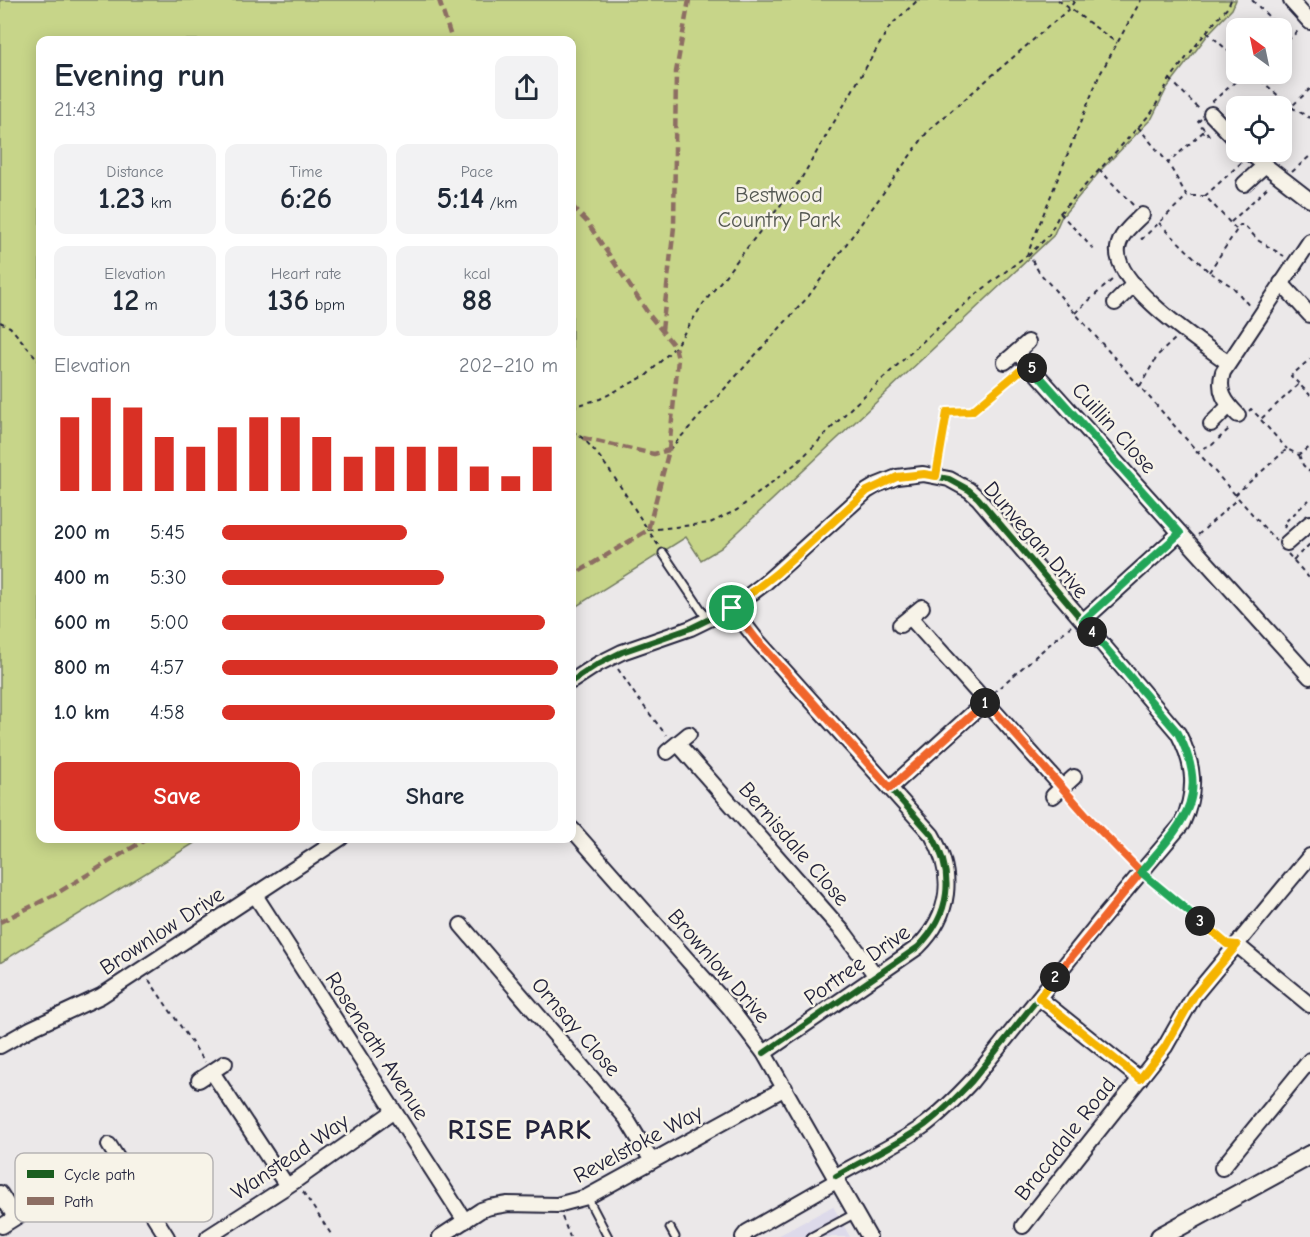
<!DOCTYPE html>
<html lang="en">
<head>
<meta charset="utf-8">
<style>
  :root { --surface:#fff; --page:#f2f2f3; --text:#1f2937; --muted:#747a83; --accent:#d93025 }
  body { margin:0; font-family:"Comic Neue",sans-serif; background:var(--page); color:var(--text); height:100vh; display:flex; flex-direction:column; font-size:22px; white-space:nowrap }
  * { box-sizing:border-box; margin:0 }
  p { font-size:20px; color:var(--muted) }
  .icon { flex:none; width:33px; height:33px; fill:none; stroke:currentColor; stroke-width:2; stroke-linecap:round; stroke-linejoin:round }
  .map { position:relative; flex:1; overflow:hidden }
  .panel { position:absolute; left:36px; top:36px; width:540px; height:807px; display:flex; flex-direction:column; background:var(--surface); border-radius:12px; box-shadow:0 3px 15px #0003 }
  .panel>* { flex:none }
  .needle { width:39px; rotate:327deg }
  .tools { position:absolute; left:1226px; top:18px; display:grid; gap:12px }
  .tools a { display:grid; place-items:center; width:66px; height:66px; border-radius:12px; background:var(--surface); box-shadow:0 3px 15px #0003; font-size:30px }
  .pin { position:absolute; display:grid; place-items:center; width:51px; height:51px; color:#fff; margin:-26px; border:3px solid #fff; border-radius:50%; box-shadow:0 2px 6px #0007 }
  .km { position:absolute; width:30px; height:30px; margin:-15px; border-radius:50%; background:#222; color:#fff; font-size:16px; line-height:30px; text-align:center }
  .round { display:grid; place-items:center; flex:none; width:63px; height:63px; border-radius:12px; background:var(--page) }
  .head { display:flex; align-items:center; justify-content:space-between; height:102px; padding:0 18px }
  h1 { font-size:33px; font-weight:600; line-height:45px }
  .metrics { display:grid; grid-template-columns:repeat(3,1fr); gap:9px; height:102px; padding:6px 18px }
  .metrics div { display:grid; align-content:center; border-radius:12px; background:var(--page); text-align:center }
  .metrics b { font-size:30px; font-weight:600 }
  .metrics small { font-size:16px; font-weight:400 }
  .metrics p { font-size:16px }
  .chart { height:168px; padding:12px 18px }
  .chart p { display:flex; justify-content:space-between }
  .chart svg { width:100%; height:108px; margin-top:6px; stroke:var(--accent); stroke-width:6 }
  .primary-button { display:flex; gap:12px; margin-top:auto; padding:12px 18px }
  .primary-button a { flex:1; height:69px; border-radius:12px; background:var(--accent); color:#fff; font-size:24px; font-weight:600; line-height:69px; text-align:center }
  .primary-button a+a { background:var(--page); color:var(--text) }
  ul { padding:0 18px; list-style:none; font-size:20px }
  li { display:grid; grid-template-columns:96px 72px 1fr; align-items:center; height:45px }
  li i { height:15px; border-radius:8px; background:var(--accent) }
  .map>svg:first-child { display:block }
  .built { fill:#dddaea }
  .green { fill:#c7d589; stroke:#747c62; stroke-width:1.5 }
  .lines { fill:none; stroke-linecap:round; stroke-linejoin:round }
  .service-casing { stroke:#22223b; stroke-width:11 }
  .minor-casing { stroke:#22223b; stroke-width:18 }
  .tertiary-casing { stroke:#22223b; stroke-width:22 }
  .path { stroke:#22223b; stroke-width:2; stroke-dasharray:4.5 4.5; stroke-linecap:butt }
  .service { stroke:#f7f3e8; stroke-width:7 }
  .minor { stroke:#f7f3e8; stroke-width:14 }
  .tertiary { stroke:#f7f3e8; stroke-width:18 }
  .quiet { stroke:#8d6e63; stroke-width:4.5; stroke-dasharray:9 4.5; stroke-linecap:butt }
  .cycleway-casing { stroke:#f7f3e8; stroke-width:10 }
  .cycleway { stroke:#1b5e20; stroke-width:6 }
  .split-1-casing { stroke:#fff; stroke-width:12 }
  .split-2-casing { stroke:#fff; stroke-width:12 }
  .split-3-casing { stroke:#fff; stroke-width:12 }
  .split-4-casing { stroke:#fff; stroke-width:12 }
  .split-5-casing { stroke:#fff; stroke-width:12 }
  .split-6-casing { stroke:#fff; stroke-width:12 }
  .split-1 { stroke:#f0652b; stroke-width:8 }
  .split-2 { stroke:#f0652b; stroke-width:8 }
  .split-3 { stroke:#f5b400; stroke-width:8 }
  .split-4 { stroke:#22a559; stroke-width:8 }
  .split-5 { stroke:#22a559; stroke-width:8 }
  .split-6 { stroke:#f5b400; stroke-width:8 }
  .labels { text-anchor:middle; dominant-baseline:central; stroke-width:5; stroke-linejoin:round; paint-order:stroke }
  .park-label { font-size:22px; fill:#545852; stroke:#f7f3e8 }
  .street-label { font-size:22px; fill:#22223b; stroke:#f7f3e8 }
  .district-label { font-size:28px; font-weight:bold; letter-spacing:1.5px; fill:#22223b; stroke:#f7f3e8 }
  .key { fill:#f7f3e8; stroke:#b7b4b4; stroke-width:1.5 }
  .key-label { font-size:16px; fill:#22223b }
</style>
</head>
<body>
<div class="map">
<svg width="1310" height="1237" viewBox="0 0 1310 1237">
  <rect width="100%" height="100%" fill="#ebe8e9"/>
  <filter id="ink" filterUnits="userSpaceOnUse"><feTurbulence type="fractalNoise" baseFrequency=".0167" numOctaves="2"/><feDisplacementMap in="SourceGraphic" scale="12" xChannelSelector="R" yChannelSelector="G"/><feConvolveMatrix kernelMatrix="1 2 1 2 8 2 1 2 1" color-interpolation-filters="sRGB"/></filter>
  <g filter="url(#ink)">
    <polygon class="built" points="833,1206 850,1237 776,1237"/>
    <polygon class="green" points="0,0 1236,0 1232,9 1210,32 1167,88 1152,118 1101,170 1061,218 1053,236 721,548 701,560 686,537 572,609 572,40 40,40 40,838 201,839 0,963"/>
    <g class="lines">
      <defs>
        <g id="service">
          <polyline points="663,553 708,620"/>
          <polyline points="587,1197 608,1237"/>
          <polyline points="670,1228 675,1237"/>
          <polyline points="811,1237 856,1213"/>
        </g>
        <g id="minor">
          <polyline points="1291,1 1310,22"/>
          <polyline points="1211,114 1236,140"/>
          <polyline points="1248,152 1310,200"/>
          <polyline points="1244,184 1264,166"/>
          <path d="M1142,215c-9,9 -22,19 -24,33 -5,37 82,94 109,114"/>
          <polyline points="1281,283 1310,315"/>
          <polyline points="1115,303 1134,284"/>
          <polyline points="1017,352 1310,677"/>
          <polyline points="1005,362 1028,342"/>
          <path d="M1238,415c-13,-13 -21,-24 -15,-43l87,-131"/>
          <polyline points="1211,424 1229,406"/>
          <polyline points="1287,543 1310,523"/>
          <path d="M732,608l24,31 176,196c23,40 19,79 -14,112l-154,106"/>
          <polyline points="910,617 1062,787"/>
          <polyline points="1083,621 1180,533"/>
          <polyline points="900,625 922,607"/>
          <path d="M572,681l26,-17 24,-12 69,-24 41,-20 32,-24 103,-93 10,-6 20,-8 26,-3 26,5 20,11 9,8 200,235c17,32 19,58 4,91l-82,97 -128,160c-15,16 -30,31 -47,44 -28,20 -60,34 -89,51"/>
          <polyline points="678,744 845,934 876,976"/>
          <polyline points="667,752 689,734"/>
          <polyline points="890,788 986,701"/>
          <polyline points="1053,796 1074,777"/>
          <polyline points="572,829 729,1007 764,1053 869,1237"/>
          <polyline points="255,895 465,1221"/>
          <polyline points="461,925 626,1118 652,1161"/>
          <polyline points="1237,945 1310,1005"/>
          <polyline points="1039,998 1140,1079"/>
          <polyline points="0,1046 30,1029 101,996 341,838"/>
          <polyline points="212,1072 287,1186"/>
          <polyline points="199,1080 225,1063"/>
          <polyline points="109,1145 167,1237"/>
          <polyline points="1222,1168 1310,1060"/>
          <polyline points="0,1193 15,1217"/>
          <polyline points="2,1226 29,1209"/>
          <polyline points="1023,1226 1165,1047 1194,996 1310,856"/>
          <polyline points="208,1237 295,1181 394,1111"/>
          <polyline points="440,1237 481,1210 490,1207 508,1204 557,1205 587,1197 785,1088"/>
          <polyline points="743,1237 747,1232 838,1180"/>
        </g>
        <polyline id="tertiary" points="1160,1237 1310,1155"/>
      </defs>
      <use href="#service" class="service-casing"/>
      <use href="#minor" class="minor-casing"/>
      <use href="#tertiary" class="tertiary-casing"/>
      <g class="path">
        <polyline points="1058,0 1117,43"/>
        <polyline points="1231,0 1228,7 1207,31 1170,79 1152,112 1060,213 1049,235 1029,255 1039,272 1075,313 1276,541"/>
        <polyline points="1252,0 1280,28"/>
        <polyline points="1281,29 1290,38"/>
        <polyline points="1207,32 1236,58"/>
        <polyline points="1281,47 1300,29"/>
        <polyline points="1254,74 1291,107 1281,117"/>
        <polyline points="1170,79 1199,109"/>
        <polyline points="1310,89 1291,107 1310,118"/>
        <polyline points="1212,102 1244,74"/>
        <polyline points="1201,119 1198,122 1205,130"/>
        <polyline points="1138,127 1168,163"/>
        <polyline points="1099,169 1134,206"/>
        <polyline points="1292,172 1310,156"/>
        <polyline points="1205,196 1187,196 1168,163 1205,130 1209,135 1211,134"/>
        <polyline points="1060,213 1095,251"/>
        <polyline points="1231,222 1270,185"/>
        <polyline points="1159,223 1209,272 1233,287 1251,308"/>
        <polyline points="1236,229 1205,196 1241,163"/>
        <polyline points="1141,238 1142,239 1187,196"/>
        <polyline points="1209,272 1240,225 1244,225 1259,241 1284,256"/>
        <polyline points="1075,313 1113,279"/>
        <polyline points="0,322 10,327 40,362"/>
        <polyline points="1299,384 1291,376 1310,359"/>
        <polyline points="1140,386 1158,355 1176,338"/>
        <polyline points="572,407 600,399 647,375 675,347 703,304 801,179 890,26 918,0"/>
        <polyline points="1249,411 1251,409 1261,419 1299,384 1310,395"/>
        <polyline points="1261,420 1287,449"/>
        <path d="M572,432c21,5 62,77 76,98"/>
        <polyline points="669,450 808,297 928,131 1070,8 1075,0"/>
        <polyline points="1196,453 1205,447 1211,446 1231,427"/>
        <polyline points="1299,455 1303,465 1310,472"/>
        <polyline points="939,464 947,412 972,412 1019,372"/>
        <polyline points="1235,495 1287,449 1299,455 1310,447"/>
        <polyline points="1284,528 1285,526 1283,524 1310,499"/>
        <polyline points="1198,535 1237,499"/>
        <polyline points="658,545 648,530 710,523 737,510 799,461 851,408 932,333 979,292 1027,255 1099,76 1141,0"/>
        <polyline points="1288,554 1310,579"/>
        <polyline points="1293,560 1310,544"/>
        <polyline points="618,669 636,696 666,735"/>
        <polyline points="993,693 1071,626"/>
        <polyline points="1071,796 1131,863"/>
        <polyline points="1152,881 1223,940"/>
        <polyline points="149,980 205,1062"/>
        <polyline points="303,1192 333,1237"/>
        <polyline points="562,1217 570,1237"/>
      </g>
      <use href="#service" class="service"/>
      <use href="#minor" class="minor"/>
      <use href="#tertiary" class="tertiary"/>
      <g class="quiet">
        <polyline points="439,0 452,40"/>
        <polyline points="572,206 587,222 650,316 675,347 678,359 669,450 648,530 572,576"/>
        <polyline points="662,330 674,227 676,72 689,0"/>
        <polyline points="583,438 654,454 669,450"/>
        <polyline points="0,922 54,895 148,838"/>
      </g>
      <defs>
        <g id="cycleway">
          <path d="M732,608l24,31 176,196c23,40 19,79 -14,112l-154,106"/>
          <path d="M572,681l26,-17 24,-12 69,-24 41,-20 32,-24 103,-93 10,-6 20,-8 26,-3 26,5 20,11 9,8 200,235c17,32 19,58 4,91l-82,97 -128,160c-15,16 -30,31 -47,44 -28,20 -60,34 -89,51"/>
        </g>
      </defs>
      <use href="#cycleway" class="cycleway-casing"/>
      <use href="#cycleway" class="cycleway"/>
    </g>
  </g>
  <g class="lines" filter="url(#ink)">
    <defs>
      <polyline id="split-1" points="732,608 756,639 890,788 985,703"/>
      <polyline id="split-2" points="985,703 986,701 1094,824 1141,872 1055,977"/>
      <polyline id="split-3" points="1055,977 1039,998 1140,1079 1165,1047 1194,996 1237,945 1227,944 1200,921"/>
      <path id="split-4" d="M1092,632l86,101c34,65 4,91 -37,139l59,49"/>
      <polyline id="split-5" points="1032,368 1180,533 1083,621 1092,632"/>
      <polyline id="split-6" points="732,608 777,573 867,491 897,477 924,474 936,476 947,412 972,411 1028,364 1032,368"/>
    </defs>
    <use href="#split-1" class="split-1-casing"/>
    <use href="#split-2" class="split-2-casing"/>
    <use href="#split-3" class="split-3-casing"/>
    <use href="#split-4" class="split-4-casing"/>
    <use href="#split-5" class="split-5-casing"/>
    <use href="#split-6" class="split-6-casing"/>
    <use href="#split-1" class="split-1"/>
    <use href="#split-2" class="split-2"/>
    <use href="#split-3" class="split-3"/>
    <use href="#split-4" class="split-4"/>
    <use href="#split-5" class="split-5"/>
    <use href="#split-6" class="split-6"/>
  </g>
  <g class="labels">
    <g class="park-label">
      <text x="779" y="195">Bestwood<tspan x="779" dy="25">Country Park</tspan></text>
    </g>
    <g class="street-label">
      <text transform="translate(1114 428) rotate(48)">Cuillin Close</text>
      <text transform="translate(1036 540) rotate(49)">Dunvegan Drive</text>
      <text transform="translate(794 844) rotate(49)">Bernisdale Close</text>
      <text transform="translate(162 931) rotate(-33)">Brownlow Drive</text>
      <text transform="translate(857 965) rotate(-35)">Portree Drive</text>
      <text transform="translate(719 966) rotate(49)">Brownlow Drive</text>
      <text transform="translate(576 1027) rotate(49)">Ornsay Close</text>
      <text transform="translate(377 1046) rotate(57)">Roseneath Avenue</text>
      <text transform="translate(1065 1139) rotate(-52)">Bracadale Road</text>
      <text transform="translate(638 1144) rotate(-28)">Revelstoke Way</text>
      <text transform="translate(290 1157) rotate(-34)">Wanstead Way</text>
    </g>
    <g class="district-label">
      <text x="520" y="1130">RISE PARK</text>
    </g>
  </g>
  <rect x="15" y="1153" width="198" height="69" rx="9" class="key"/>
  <rect x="27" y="1170" width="27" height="8" fill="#1b5e20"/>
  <rect x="27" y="1197" width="27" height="8" fill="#8d6e63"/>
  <g class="key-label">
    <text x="64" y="1180">Cycle path</text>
    <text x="64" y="1207">Path</text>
  </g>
</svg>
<div class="tools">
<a><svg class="needle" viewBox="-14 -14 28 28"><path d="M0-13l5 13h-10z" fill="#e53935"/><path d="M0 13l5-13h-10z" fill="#747a83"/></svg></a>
<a><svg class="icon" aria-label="locate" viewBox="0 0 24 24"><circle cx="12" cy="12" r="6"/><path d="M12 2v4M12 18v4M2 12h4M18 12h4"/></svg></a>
</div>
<div class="pin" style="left:732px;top:608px;background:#1e9e55"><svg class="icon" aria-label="arrive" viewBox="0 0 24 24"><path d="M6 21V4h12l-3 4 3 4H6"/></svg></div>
<b class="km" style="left:985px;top:703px">1</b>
<b class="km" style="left:1055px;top:977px">2</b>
<b class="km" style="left:1200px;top:921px">3</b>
<b class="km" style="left:1092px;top:632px">4</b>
<b class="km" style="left:1032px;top:368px">5</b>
<section class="panel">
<div class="head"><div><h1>Evening run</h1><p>21:43</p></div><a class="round"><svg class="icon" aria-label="share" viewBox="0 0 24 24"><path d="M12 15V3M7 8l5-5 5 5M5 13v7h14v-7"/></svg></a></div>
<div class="metrics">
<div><p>Distance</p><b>1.23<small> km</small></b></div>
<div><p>Time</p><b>6:26</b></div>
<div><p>Pace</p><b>5:14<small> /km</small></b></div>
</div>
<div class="metrics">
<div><p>Elevation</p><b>12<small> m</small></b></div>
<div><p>Heart rate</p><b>136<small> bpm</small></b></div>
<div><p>kcal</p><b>88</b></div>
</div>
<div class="chart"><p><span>Elevation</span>202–210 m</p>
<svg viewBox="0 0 160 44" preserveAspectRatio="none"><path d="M5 44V14M15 44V6M25 44V10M35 44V22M45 44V26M55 44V18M65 44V14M75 44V14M85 44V22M95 44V30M105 44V26M115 44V26M125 44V26M135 44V34M145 44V38M155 44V26"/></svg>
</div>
<ul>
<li><b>200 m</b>5:45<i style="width:55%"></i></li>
<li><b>400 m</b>5:30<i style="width:66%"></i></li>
<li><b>600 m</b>5:00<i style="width:96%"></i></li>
<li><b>800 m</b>4:57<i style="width:100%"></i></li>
<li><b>1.0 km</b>4:58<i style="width:99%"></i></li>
</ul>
<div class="primary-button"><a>Save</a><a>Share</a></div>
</section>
</div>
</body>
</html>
